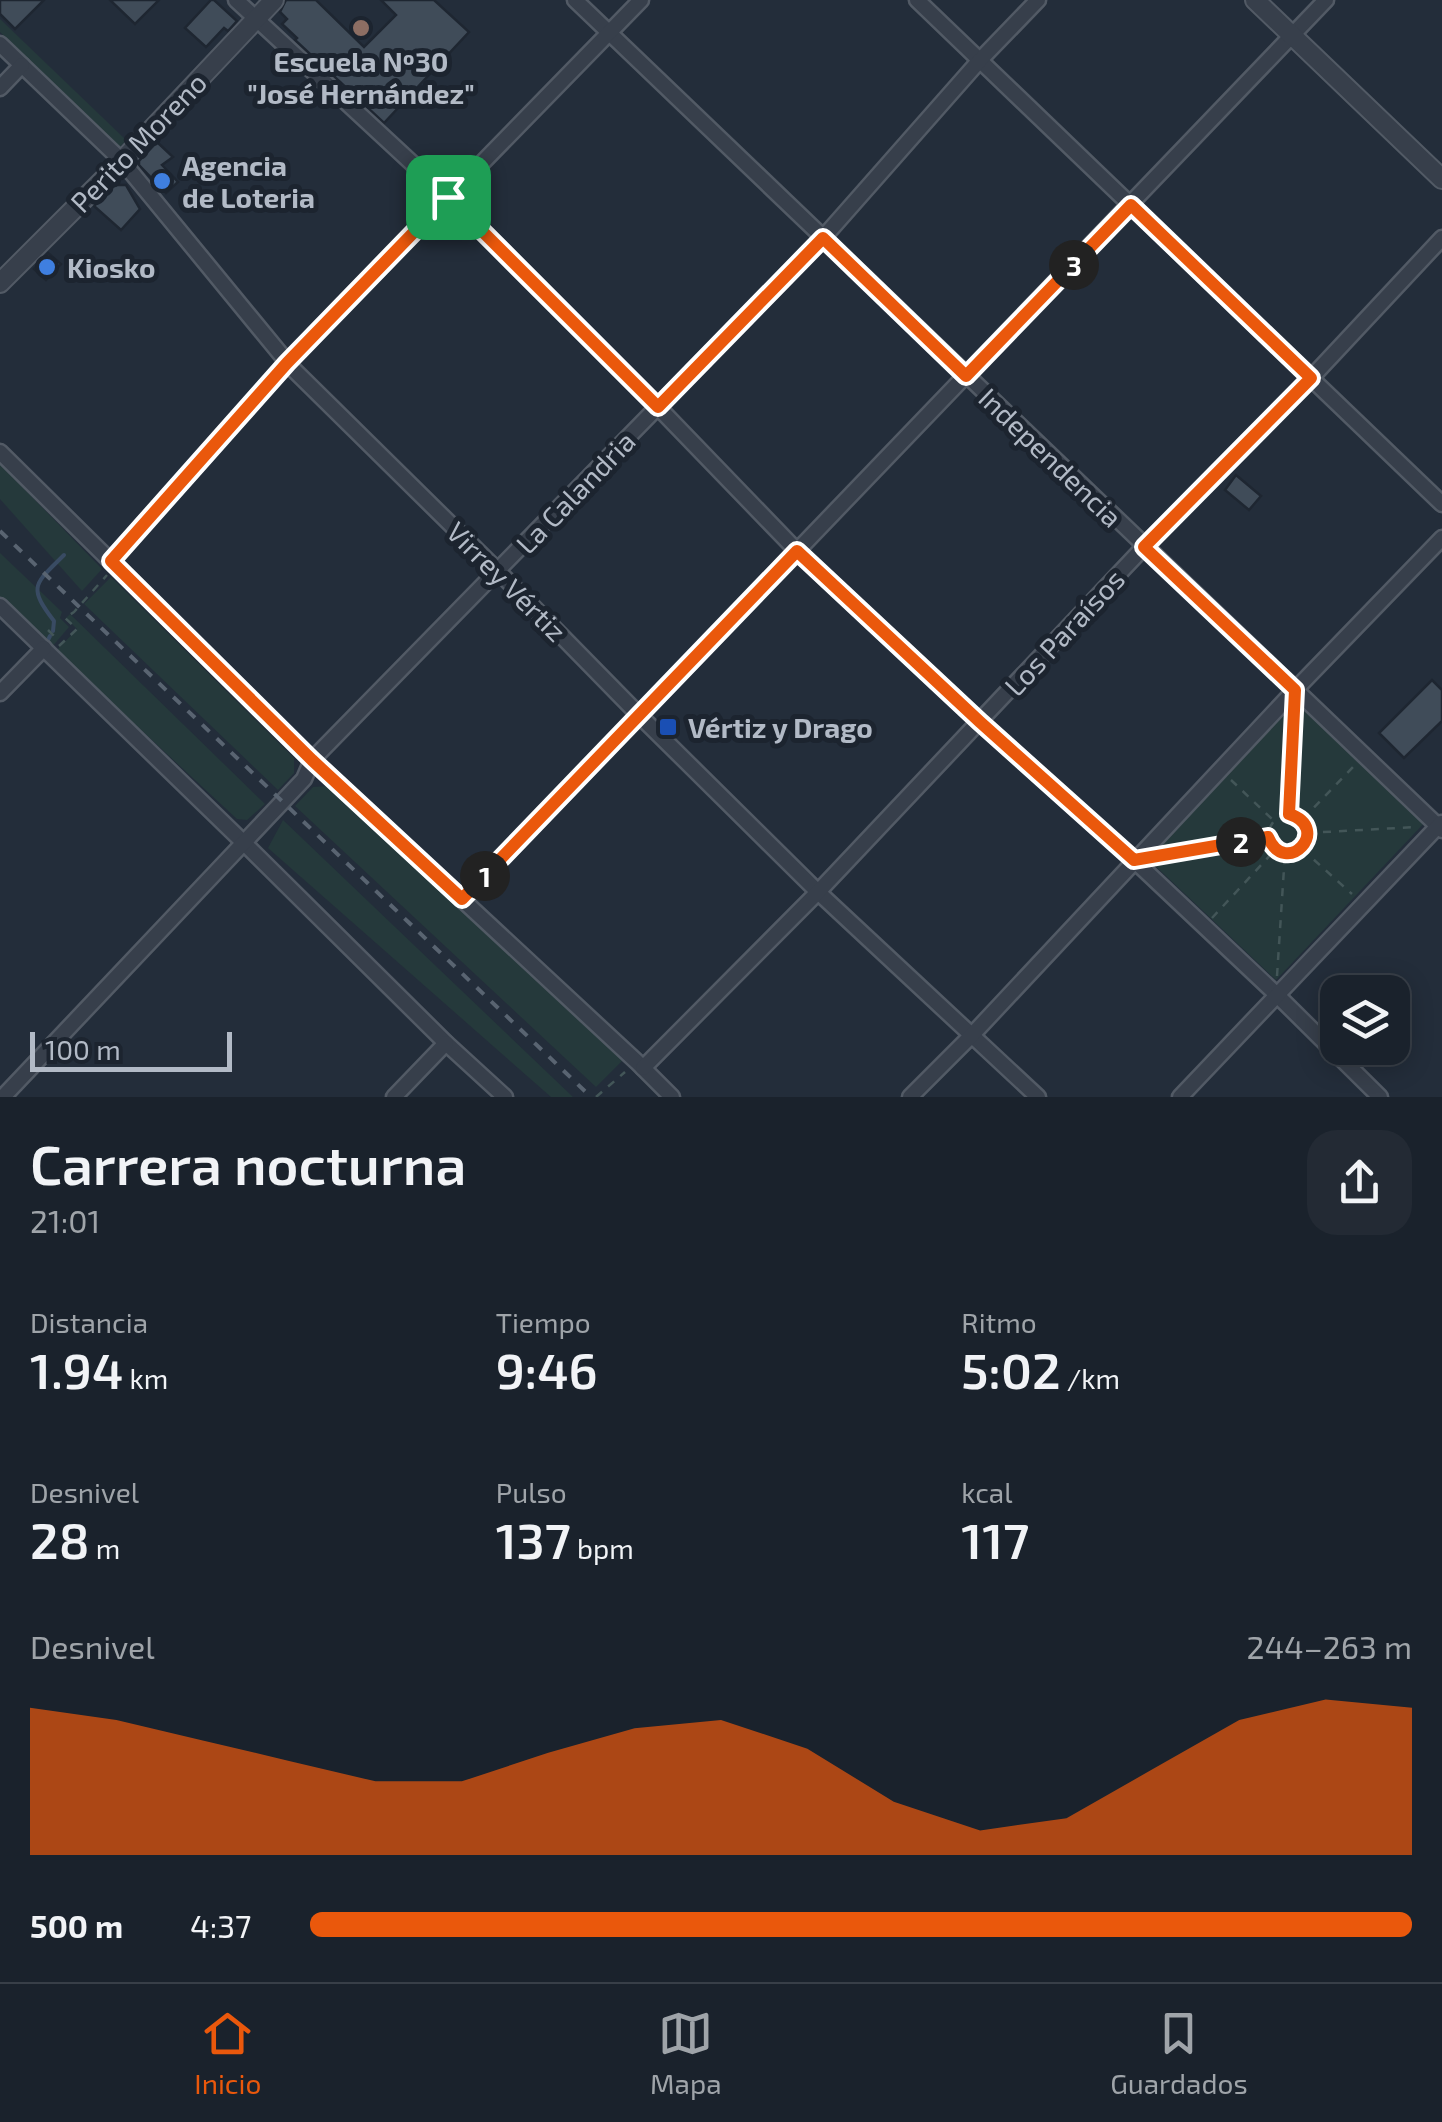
<!DOCTYPE html>
<html lang="es">
<head>
<meta charset="utf-8">
<style>
  :root { --surface:#1a222c; --page:#232a34; --text:#f1f3f6; --muted:#9fa4a9; --line:#383f48; --accent:#ea580c }
  body { margin:0; font-family:"Exo 2",sans-serif; background:var(--page); color:var(--text); height:100vh; display:flex; flex-direction:column; font-size:38px; white-space:nowrap }
  * { box-sizing:border-box; margin:0 }
  p { font-size:32px; color:var(--muted) }
  .icon { flex:none; width:55px; height:55px; fill:none; stroke:currentColor; stroke-width:2; stroke-linecap:round; stroke-linejoin:round }
  .map { position:relative; height:1097px; overflow:hidden }
  .side { display:flex; flex-direction:column; background:var(--surface); flex:1 }
  .side>* { flex:none }
  .tools { position:absolute; left:1320px; top:975px; display:grid; gap:20px }
  .tools a { display:grid; place-items:center; width:90px; height:90px; border-radius:20px; background:var(--surface); box-shadow:0 5px 25px #0003,0 0 0 2px var(--line); font-size:50px }
  .scale { position:absolute; left:30px; bottom:25px; width:202px; box-sizing:border-box; padding-left:10px; border:5px solid #b2bac6; border-top:0; font-size:28px; line-height:35px; white-space:nowrap; color:#b2bac6; -webkit-text-stroke:8px #1c242f; paint-order:stroke }
  .pin { position:absolute; display:grid; place-items:center; width:85px; height:85px; color:#fff; margin:-42px; border-radius:20px; box-shadow:0 5px 15px #0006 }
  .km { position:absolute; width:50px; height:50px; margin:-25px; border-radius:50%; background:#222; color:#fff; font-size:28px; line-height:50px; text-align:center }
  .round { display:grid; place-items:center; flex:none; width:105px; height:105px; border-radius:30px; background:var(--page) }
  .headline { display:flex; align-items:center; justify-content:space-between; height:170px; padding:0 30px }
  h1 { font-size:55px; font-weight:600; line-height:75px }
  .figures { display:grid; grid-template-columns:repeat(3,1fr); gap:15px; height:170px; padding:10px 30px }
  .figures div { display:grid; align-content:center }
  .figures b { font-size:50px; font-weight:600 }
  .figures small { font-size:28px; font-weight:400 }
  .figures p { font-size:28px }
  .chart { height:280px; padding:20px 30px }
  .chart p { display:flex; justify-content:space-between }
  .chart svg { width:100%; height:180px; margin-top:10px; fill:var(--accent); opacity:.7 }
  ul { padding:0 30px; list-style:none; font-size:32px }
  li { display:grid; grid-template-columns:160px 120px 1fr; align-items:center; height:75px }
  li i { height:25px; border-radius:12px; background:var(--accent) }
  .tab-bar { display:flex; justify-content:space-around; align-items:center; height:140px; border-top:2px solid var(--line); background:var(--surface); font-size:28px; color:var(--muted) }
  .tab-bar a { display:grid; justify-items:center; gap:5px }
  .tab-bar .selected { color:var(--accent) }
  .map>svg:first-child { display:block }
  .green { fill:#25393b }
  .lines { fill:none; stroke-linecap:round; stroke-linejoin:round }
  .stream { stroke:#394b63; stroke-width:4 }
  .building { fill:#404c59; stroke:#1e2631; stroke-width:2.5 }
  .minor-casing { stroke:#525a65; stroke-width:19 }
  .tertiary-casing { stroke:#525a65; stroke-width:22 }
  .path { stroke:#435658; stroke-width:2.5; stroke-dasharray:8 8; stroke-linecap:butt }
  .minor { stroke:#373f4b; stroke-width:14 }
  .tertiary { stroke:#373f4b; stroke-width:18 }
  .rail { stroke:#596471; stroke-width:4; stroke-dasharray:10 10; stroke-linecap:butt }
  .route-casing { stroke:#fff; stroke-width:20 }
  .route { stroke:#ea580c; stroke-width:12 }
  .education-dot { fill:#8d6e63; stroke:#1c242f; stroke-width:4 }
  .shop-dot { fill:#3f7fe0; stroke:#1c242f; stroke-width:4 }
  .transit-dot { fill:#1a4fb4; stroke:#1c242f; stroke-width:4 }
  .labels { text-anchor:middle; dominant-baseline:central; stroke-width:10; stroke-linejoin:round; paint-order:stroke }
  .poi-label { font-size:28px; font-weight:bold; fill:#b2bac6; stroke:#1c242f; text-anchor:start }
  .street-label { font-size:28px; fill:#b2bac6; stroke:#1c242f }
</style>
</head>
<body>
<div class="map">
<svg width="1442" height="1097" viewBox="0 0 1442 1097">
  <rect width="100%" height="100%" fill="#232d3a"/>
  <g class="green">
    <polygon points="0,19 126,140 120,147 0,32"/>
    <polygon points="0,464 102,569 82,591 0,499"/>
    <polygon points="0,553 62,612 60,618 69,627 51,648 0,600"/>
    <polygon points="111,577 294,758 294,773 278,790 84,604"/>
    <polygon points="70,614 265,804 247,820 237,819 56,651 77,629 66,618"/>
    <polygon points="1300,698 1429,818 1276,980 1148,859"/>
    <polygon points="327,786 624,1059 596,1087 295,806 313,787"/>
    <polygon points="283,820 573,1097 551,1097 268,848"/>
  </g>
  <g class="lines">
    <g class="stream">
      <path d="M53,631l1,-10c-27,-35 -19,-37 10,-66"/>
      <polyline points="48,640 50,636"/>
    </g>
  </g>
  <g class="building">
    <polygon points="0,0 44,0 15,29 0,14"/>
    <polygon points="110,0 159,0 135,24"/>
    <polygon points="211,0 214,0 237,21 228,31 224,28 206,47 185,28"/>
    <polygon points="286,0 316,0 364,47 396,15 381,0 434,0 469,32 384,123 295,40 297,38 282,24 287,19 280,12"/>
    <polygon points="157,142 173,157 162,165 178,182 166,193 139,165 139,161"/>
    <polygon points="115,185 126,185 140,209 121,230 94,206"/>
    <polygon points="48,253 61,264 46,280 34,269"/>
    <polygon points="1236,475 1261,496 1249,510 1225,490"/>
    <polygon points="1432,680 1442,690 1442,721 1404,758 1379,733"/>
  </g>
  <g class="lines">
    <defs>
      <g id="minor">
        <polyline points="236,0 455,203 658,407 797,551 980,722 1135,861 1276,994 1380,1097"/>
        <polyline points="575,0 1442,830"/>
        <polyline points="917,0 1442,504"/>
        <polyline points="0,44 122,161 292,368 498,571 639,715 818,892 1038,1097"/>
        <polyline points="0,88 22,65"/>
        <polyline points="0,452 312,760 637,1062 672,1097"/>
        <polyline points="111,561 287,363 641,0"/>
        <polyline points="0,606 244,843 446,1043 505,1097"/>
        <polyline points="0,693 44,648"/>
        <polyline points="463,899 1326,0"/>
        <polyline points="643,1068 818,892 1144,547 1311,378 1442,238"/>
        <polyline points="3,1097 304,779 312,760 823,238 980,60 1038,0"/>
        <polyline points="394,1097 446,1043"/>
        <polyline points="910,1097 972,1035 1295,690 1442,538"/>
        <polyline points="1180,1097 1441,823"/>
      </g>
      <g id="tertiary">
        <polyline points="1255,0 1442,179"/>
        <polyline points="0,283 122,161 274,0"/>
      </g>
    </defs>
    <use href="#minor" class="minor-casing"/>
    <use href="#tertiary" class="tertiary-casing"/>
    <g class="path">
      <polyline points="48,630 55,637"/>
      <polyline points="59,646 77,629 65,618 74,612 107,575"/>
      <polyline points="1231,780 1272,819"/>
      <polyline points="1289,814 1294,711"/>
      <circle cx="1288" cy="834" r="19"/>
      <polyline points="1303,819 1353,767"/>
      <polyline points="1307,833 1416,827"/>
      <polyline points="1302,849 1352,894"/>
      <polyline points="1157,857 1268,837"/>
      <polyline points="1212,918 1275,850"/>
      <polyline points="1277,976 1285,853"/>
      <polyline points="596,1097 625,1072"/>
    </g>
    <use href="#minor" class="minor"/>
    <use href="#tertiary" class="tertiary"/>
    <polyline class="rail" points="0,531 591,1097"/>
  </g>
  <g class="lines">
    <defs>
      <path id="route" d="M448,197l210,210 165,-169 143,138 165,-171 180,173 -167,169 151,143 -6,124c44,14 -3,65 -21,23l-134,23 -154,-138 -183,-171 -335,348 -150,-139 -201,-199 176,-198z"/>
    </defs>
    <use href="#route" class="route-casing"/>
    <use href="#route" class="route"/>
  </g>
  <circle class="education-dot" cx="361" cy="28" r="10"/>
  <g class="shop-dot">
    <circle cx="162" cy="181" r="10"/>
    <circle cx="47" cy="267" r="10"/>
  </g>
  <rect class="transit-dot" x="658" y="717" width="20" height="20" rx="5"/>
  <g class="labels">
    <g class="poi-label">
      <text x="361" y="61" text-anchor="middle">Escuela Nº30<tspan x="361" dy="32">"José Hernández"</tspan></text>
      <text x="182" y="165">Agencia<tspan x="182" dy="32">de Loteria</tspan></text>
      <text x="67" y="267">Kiosko</text>
      <text x="688" y="727">Vértiz y Drago</text>
    </g>
    <g class="street-label">
      <text transform="translate(138 142) rotate(-46)">Perito Moreno</text>
      <text transform="translate(1051 457) rotate(44)">Independencia</text>
      <text transform="translate(575 492) rotate(-46)">La Calandria</text>
      <text transform="translate(507 581) rotate(45)">Virrey Vértiz</text>
      <text transform="translate(1064 632) rotate(-47)">Los Paraísos</text>
    </g>
  </g>
</svg>
<div class="tools">
<a><svg class="icon" aria-label="layers" viewBox="0 0 24 24"><path d="M12 4l9 5-9 5-9-5zM3 14l9 5 9-5"/></svg></a>
</div>
<div class="scale">100 m</div>
<div class="pin" style="left:448px;top:197px;background:#1e9e55"><svg class="icon" aria-label="arrive" viewBox="0 0 24 24"><path d="M6 21V4h12l-3 4 3 4H6"/></svg></div>
<b class="km" style="left:485px;top:876px">1</b>
<b class="km" style="left:1241px;top:842px">2</b>
<b class="km" style="left:1074px;top:265px">3</b>
</div>
<section class="side">
<div class="headline"><div><h1>Carrera nocturna</h1><p>21:01</p></div><a class="round"><svg class="icon" aria-label="share" viewBox="0 0 24 24"><path d="M12 15V3M7 8l5-5 5 5M5 13v7h14v-7"/></svg></a></div>
<div class="figures">
<div><p>Distancia</p><b>1.94<small> km</small></b></div>
<div><p>Tiempo</p><b>9:46</b></div>
<div><p>Ritmo</p><b>5:02<small> /km</small></b></div>
</div>
<div class="figures">
<div><p>Desnivel</p><b>28<small> m</small></b></div>
<div><p>Pulso</p><b>137<small> bpm</small></b></div>
<div><p>kcal</p><b>117</b></div>
</div>
<div class="chart"><p><span>Desnivel</span>244–263 m</p>
<svg viewBox="0 0 160 44" preserveAspectRatio="none"><path d="M0 44V8L10 11L20 16L30 21L40 26L50 26L60 19L70 13L80 11L90 18L100 31L110 38L120 35L130 23L140 11L150 6L160 8V44z"/></svg>
</div>
<ul>
<li><b>500 m</b>4:37<i style="width:100%"></i></li>
</ul>
</section>
<nav class="tab-bar">
<a class="selected"><svg class="icon" aria-label="home" viewBox="0 0 24 24"><path d="M3 11l9-7 9 7M6 9v11h12V9"/></svg>Inicio</a>
<a><svg class="icon" aria-label="map" viewBox="0 0 24 24"><path d="M3 6l6-2 6 2 6-2v14l-6 2-6-2-6 2zM9 4v14M15 6v14"/></svg>Mapa</a>
<a><svg class="icon" aria-label="saved" viewBox="0 0 24 24"><path d="M7 4h10v16l-5-4-5 4z"/></svg>Guardados</a>
</nav>
</body>
</html>
